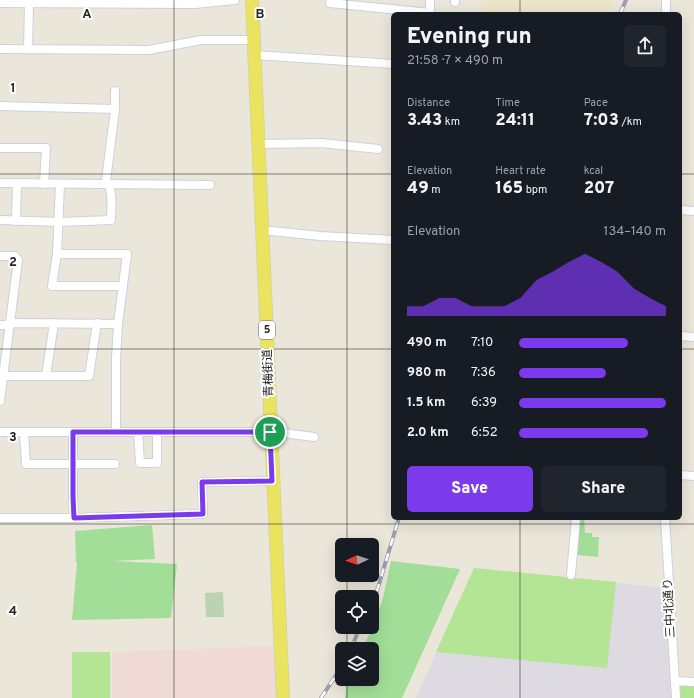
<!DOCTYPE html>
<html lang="en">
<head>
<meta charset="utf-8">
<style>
  :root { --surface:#171b24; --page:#20242c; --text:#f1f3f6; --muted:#9ea1a6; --accent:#7c3aed }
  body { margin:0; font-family:Overpass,"Noto Sans JP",sans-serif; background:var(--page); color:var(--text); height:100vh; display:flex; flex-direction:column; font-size:15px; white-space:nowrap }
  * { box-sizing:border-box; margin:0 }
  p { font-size:13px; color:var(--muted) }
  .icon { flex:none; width:22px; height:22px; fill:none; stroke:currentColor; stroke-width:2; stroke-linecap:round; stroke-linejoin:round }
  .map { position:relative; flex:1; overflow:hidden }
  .sheet { position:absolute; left:391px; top:12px; width:291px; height:508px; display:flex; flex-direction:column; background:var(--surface); border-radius:6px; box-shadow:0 4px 16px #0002 }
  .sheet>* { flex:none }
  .needle { width:26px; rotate:266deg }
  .tools { position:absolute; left:335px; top:538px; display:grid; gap:8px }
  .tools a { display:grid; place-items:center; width:44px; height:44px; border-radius:6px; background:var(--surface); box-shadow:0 4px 16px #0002; font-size:20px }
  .pin { position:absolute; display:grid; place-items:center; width:34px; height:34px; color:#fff; margin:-17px; border:2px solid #fff; border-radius:50%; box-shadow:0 1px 4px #0007 }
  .round { display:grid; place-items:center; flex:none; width:42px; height:42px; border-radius:6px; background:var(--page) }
  .overview { display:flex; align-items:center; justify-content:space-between; height:68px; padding:0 16px }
  h1 { font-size:22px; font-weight:800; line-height:30px }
  .figures { display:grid; grid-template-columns:repeat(3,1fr); gap:6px; height:68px; padding:4px 16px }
  .figures div { display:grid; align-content:center }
  .figures b { font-size:17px; font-weight:800 }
  .figures small { font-size:11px; font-weight:400 }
  .figures p { font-size:11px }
  .chart { height:112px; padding:8px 16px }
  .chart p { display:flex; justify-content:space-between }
  .chart svg { width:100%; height:72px; margin-top:4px; fill:var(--accent); opacity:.7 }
  .button { display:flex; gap:8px; margin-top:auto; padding:8px 16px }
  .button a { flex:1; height:46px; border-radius:6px; background:var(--accent); color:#fff; font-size:16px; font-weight:800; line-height:46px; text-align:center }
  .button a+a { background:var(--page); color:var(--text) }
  ul { padding:0 16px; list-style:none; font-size:13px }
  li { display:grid; grid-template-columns:64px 48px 1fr; align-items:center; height:30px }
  li i { height:10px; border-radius:5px; background:var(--accent) }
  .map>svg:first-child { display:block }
  .industrial { fill:#dedae2 }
  .education { fill:#ebe6c9 }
  .medical { fill:#f0dad6 }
  .green { fill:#a2de98 }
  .cemetery { fill:#bbd3b1 }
  .pitch { fill:#b3e594 }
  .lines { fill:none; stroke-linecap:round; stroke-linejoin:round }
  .street-casing { stroke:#cfcfe0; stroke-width:10 }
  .primary-casing { stroke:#c7c7c7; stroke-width:14 }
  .street { stroke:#fff; stroke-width:8 }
  .primary { stroke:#e9e35f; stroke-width:13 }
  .rail-casing { stroke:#9e9db1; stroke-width:4 }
  .rail { stroke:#fff; stroke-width:2.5; stroke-dasharray:8; stroke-linecap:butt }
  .route-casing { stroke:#fff; stroke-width:8 }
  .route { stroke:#7c3aed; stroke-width:5 }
  .grid { fill:none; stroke:#272727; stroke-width:1; stroke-opacity:0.55 }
  .labels { text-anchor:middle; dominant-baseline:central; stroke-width:4; stroke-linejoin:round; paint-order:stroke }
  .shield { fill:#fff; stroke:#686868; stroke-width:1 }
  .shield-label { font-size:11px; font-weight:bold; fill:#272727 }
  .street-label { font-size:12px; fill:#272727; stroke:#fff }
  .grid-label { font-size:13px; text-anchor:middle; font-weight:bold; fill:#272727; stroke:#fff; stroke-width:4; stroke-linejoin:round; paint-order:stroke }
</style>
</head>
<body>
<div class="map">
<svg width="694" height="698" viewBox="0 0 694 698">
  <rect width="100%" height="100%" fill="#eae6d9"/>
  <polygon class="industrial" points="474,568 667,588 673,698 416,698"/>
  <polygon class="education" points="482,0 614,0 608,14 481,14"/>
  <polygon class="medical" points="276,646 278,698 112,698 112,652"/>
  <g class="green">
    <polygon points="579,518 584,518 585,533 592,533 592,537 599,537 598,557 576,555"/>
    <polygon points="152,525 155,559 112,561 177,564 171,618 72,620 77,563 76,562 75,531"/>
    <polygon points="391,561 460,569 402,698 345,698 347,679 372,679 372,649 362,649 375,622 383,598"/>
  </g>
  <polygon class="cemetery" points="223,592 224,617 206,617 205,593"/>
  <g class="pitch">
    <polygon points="474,568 616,582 607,668 436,652"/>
    <rect x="72" y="652" width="38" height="46"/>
    <polygon points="679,683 694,684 694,698 679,698"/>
  </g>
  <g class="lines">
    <defs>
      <g id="street">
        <polyline points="455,0 455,2"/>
        <polyline points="666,0 666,14"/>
        <polyline points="0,3 195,4 235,0"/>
        <polyline points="330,3 430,13"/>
        <polyline points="430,14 430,0"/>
        <polyline points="0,49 149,50 201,40 254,40"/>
        <polyline points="28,49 29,4"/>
        <polyline points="255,55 393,64"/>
        <polyline points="0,106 115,109"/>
        <polyline points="259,144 321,143 378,149"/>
        <polyline points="0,148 46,148 44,184"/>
        <polyline points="0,183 210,185"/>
        <polyline points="60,184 57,254 52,286 123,286"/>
        <polyline points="680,210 694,211"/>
        <path d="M0,220l59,2 52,-2c0,-12 3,-29 -5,-39l9,-72v-18"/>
        <polyline points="16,221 17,183"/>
        <polyline points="262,230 320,236 393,240"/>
        <polyline points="57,254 127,254 118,324 116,359 116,432"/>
        <polyline points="0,256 15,256 18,260 0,401"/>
        <polyline points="0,325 6,325 14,323 118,324"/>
        <polyline points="680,336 694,337"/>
        <polyline points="0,376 89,376 97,323"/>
        <polyline points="46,376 54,323"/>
        <polyline points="0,432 276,432 314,437"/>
        <polyline points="24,432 26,464 115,464"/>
        <polyline points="73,432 73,496 74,518"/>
        <polyline points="138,432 140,463 157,463 157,432"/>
        <polyline points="680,475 694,476"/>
        <polyline points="0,518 74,518 203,514 202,482 272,481"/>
        <polyline points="665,518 676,698"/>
        <polyline points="571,575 576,518"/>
        <polyline points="675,681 694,682"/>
      </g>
      <polyline id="primary" points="252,0 283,698"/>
    </defs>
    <use href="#street" class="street-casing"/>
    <use href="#primary" class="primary-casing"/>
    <use href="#street" class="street"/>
    <use href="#primary" class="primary"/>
    <defs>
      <g id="rail">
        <polyline points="620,14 626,0"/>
        <polyline points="372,607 399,518"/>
        <polyline points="351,649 360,627"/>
        <polyline points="321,698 342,666"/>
      </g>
    </defs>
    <use href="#rail" class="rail-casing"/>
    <use href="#rail" class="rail"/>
  </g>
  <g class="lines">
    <defs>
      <polygon id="route" points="73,432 270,432 272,481 202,482 203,514 74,518 73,496"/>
    </defs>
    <use href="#route" class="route-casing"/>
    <use href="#route" class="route"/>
  </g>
  <path class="grid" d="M174,0v698M347,0v545M520,0v14M0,174h393M680,174h14M0,349h393M680,349h14M520,518v180M0,524h694M347,575v22M347,627v22M347,679v19"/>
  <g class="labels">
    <rect class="shield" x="259" y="321" width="16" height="18" rx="3"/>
    <g class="shield-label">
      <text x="267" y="330">5</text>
    </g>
    <g class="street-label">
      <text transform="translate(269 373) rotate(-92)">青梅街道</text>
      <text transform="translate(670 608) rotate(-93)">三中北通り</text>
    </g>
  </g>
  <g class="grid-label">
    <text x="87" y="18">A</text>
    <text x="260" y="18">B</text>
    <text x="13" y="92">1</text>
    <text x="13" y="266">2</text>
    <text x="13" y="441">3</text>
    <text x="13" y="615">4</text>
  </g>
</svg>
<div class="tools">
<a><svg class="needle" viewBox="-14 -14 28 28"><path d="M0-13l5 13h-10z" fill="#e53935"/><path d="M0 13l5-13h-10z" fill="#9ea1a6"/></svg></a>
<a><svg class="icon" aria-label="locate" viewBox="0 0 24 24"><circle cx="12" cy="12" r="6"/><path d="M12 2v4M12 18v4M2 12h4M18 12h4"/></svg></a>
<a><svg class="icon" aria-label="layers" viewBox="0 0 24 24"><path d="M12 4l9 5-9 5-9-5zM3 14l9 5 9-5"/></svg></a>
</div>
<div class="pin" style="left:270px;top:432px;background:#1e9e55"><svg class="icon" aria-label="arrive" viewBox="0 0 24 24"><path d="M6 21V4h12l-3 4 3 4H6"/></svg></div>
<section class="sheet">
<div class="overview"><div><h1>Evening run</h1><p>21:58 · 7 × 490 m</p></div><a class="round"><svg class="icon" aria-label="share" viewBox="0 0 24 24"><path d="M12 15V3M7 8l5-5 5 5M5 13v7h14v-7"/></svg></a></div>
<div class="figures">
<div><p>Distance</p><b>3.43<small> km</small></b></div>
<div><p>Time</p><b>24:11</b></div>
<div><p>Pace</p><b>7:03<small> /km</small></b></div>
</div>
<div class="figures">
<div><p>Elevation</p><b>49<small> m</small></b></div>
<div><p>Heart rate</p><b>165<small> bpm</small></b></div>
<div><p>kcal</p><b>207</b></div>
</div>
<div class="chart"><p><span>Elevation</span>134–140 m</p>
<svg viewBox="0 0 160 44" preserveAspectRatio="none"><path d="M0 44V38L10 38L20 33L30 33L40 38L50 38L60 38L70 33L80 22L90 17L100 11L110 6L120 11L130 17L140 27L150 33L160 38V44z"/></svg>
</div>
<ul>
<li><b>490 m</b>7:10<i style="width:74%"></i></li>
<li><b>980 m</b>7:36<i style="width:59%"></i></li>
<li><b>1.5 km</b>6:39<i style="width:100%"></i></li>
<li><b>2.0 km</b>6:52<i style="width:88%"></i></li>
</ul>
<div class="button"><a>Save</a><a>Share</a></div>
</section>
</div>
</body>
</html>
